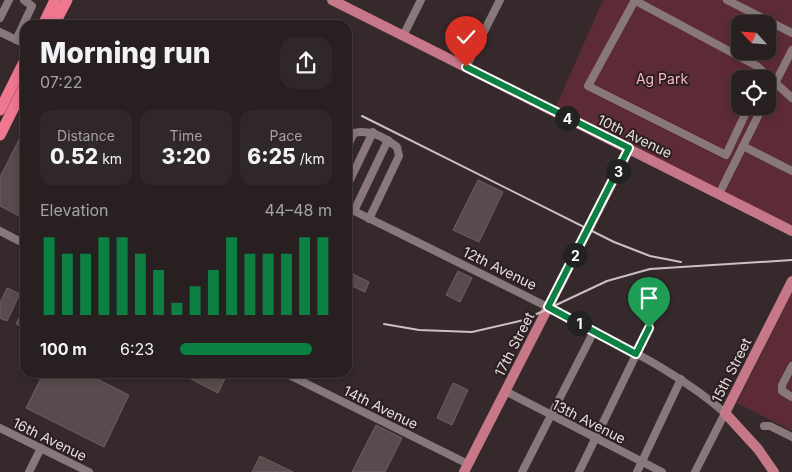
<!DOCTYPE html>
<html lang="en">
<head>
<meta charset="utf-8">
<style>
  :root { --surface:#281f20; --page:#302729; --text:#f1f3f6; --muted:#a5a2a5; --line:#443d3e; --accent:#0b8043 }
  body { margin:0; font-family:Inter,sans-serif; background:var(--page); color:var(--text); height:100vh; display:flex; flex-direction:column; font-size:19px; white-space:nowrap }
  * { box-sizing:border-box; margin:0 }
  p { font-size:16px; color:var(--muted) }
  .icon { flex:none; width:28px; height:28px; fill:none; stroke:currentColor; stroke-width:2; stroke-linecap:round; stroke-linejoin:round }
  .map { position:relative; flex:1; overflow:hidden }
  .panel { position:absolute; left:20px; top:20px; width:332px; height:358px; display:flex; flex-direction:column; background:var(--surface); border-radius:15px; box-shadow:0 2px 8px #0003,0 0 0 1px var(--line) }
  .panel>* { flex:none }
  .needle { width:32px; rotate:296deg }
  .controls { position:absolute; left:731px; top:15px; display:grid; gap:10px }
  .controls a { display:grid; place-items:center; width:45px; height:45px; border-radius:10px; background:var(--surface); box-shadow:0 2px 8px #0003,0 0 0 1px var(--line); font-size:25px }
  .pin { position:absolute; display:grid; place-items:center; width:42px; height:42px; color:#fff; margin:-51px -21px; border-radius:50% 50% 50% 0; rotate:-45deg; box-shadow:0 0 5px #0007 }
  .pin .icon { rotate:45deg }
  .km { position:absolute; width:25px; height:25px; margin:-12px; border-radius:50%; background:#222; color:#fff; font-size:14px; line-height:25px; text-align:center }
  .round { display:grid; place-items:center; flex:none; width:52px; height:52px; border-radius:15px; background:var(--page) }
  .summary { display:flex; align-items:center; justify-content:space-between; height:85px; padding:0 20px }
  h1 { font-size:28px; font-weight:800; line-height:38px }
  .figures { display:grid; grid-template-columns:repeat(3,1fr); gap:8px; height:85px; padding:5px 20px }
  .figures div { display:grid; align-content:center; border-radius:12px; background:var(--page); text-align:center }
  .figures b { font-size:21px; font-weight:800 }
  .figures small { font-size:14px; font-weight:400 }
  .figures p { font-size:14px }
  .chart { height:140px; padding:10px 20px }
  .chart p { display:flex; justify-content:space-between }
  .chart svg { width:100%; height:90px; margin-top:5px; stroke:var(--accent); stroke-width:6 }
  ul { padding:0 20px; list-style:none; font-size:16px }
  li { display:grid; grid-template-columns:80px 60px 1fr; align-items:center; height:38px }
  li i { height:12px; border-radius:6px; background:var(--accent) }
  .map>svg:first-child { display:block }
  .green { fill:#5d2b35; fill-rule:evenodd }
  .building { fill:#594b4d; stroke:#6f6062 }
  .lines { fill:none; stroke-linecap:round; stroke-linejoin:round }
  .minor { stroke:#88787b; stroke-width:8 }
  .major { stroke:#c67788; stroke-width:10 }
  .highway { stroke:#ef7790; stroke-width:11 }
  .rail { stroke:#cbc1c3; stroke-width:2 }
  .route-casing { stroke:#fff; stroke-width:10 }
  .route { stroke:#0b8043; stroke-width:6 }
  .labels { text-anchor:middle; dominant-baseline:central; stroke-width:4; stroke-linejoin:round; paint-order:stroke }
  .park-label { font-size:14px; fill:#fab6c1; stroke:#2b1f21 }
  .street-label { font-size:14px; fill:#e5dcdd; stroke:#2b1f21 }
</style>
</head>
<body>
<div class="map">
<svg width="792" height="472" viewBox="0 0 792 472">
  <rect width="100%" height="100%" fill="#35292b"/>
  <g class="green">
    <path d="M603,0h189v231l-238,-120zM740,24h28v27h-28zM740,79h28v27h-28z"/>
    <polygon points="792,292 792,431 737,403"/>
  </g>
  <g class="building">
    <polygon points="25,128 25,219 0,206 0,177"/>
    <polygon points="478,180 503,192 479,242 453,230"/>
    <polygon points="458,271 472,278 460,302 446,295"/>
    <polygon points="351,273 369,282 365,292 348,284"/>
    <polygon points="7,288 20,294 7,321 0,318 0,303"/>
    <polygon points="25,306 25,328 16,324"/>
    <polygon points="44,372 83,372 129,395 104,447 26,408"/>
    <polygon points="195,372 228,372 218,393 191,379"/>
    <polygon points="453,383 468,390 452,425 437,418"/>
    <polygon points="376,425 402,438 385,472 352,472"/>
    <polygon points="260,456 293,472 252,472"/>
  </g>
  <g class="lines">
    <g class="minor">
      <polyline points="634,0 757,66 792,98"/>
      <polyline points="635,0 588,86 726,155 749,106"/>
      <polyline points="727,0 792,33"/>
      <polyline points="0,18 9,0"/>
      <polyline points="0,32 25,44"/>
      <polyline points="403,36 421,0"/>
      <polyline points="16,40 32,6 24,0"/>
      <polyline points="466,67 500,0"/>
      <polyline points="768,97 792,50"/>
      <path d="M348,145l6,-12c16,-4 30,4 43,14l2,9 -30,63"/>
      <polyline points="743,146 792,171"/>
      <polyline points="348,184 373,132"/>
      <polyline points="719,194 763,106"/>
      <path d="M348,208c77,38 155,76 231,115 51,27 103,52 146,90l-30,59"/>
      <polyline points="354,211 388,140"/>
      <polyline points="0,231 25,244"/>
      <polyline points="792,366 782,385 782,391 792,397"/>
      <polyline points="283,372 468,464"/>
      <polyline points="505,391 662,472"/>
      <polyline points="764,426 770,426 792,437"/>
      <polyline points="0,428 89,472"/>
      <polyline points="29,472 41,448"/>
      <polyline points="522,472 594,331"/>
      <polyline points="579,472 649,328 651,313"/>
      <polyline points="637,472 681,379"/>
    </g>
    <g class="major">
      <polyline points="332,0 792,231"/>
      <polyline points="464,472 629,149"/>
      <polyline points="774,472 758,449 725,413 792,281"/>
    </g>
    <g class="highway">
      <polyline points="43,25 55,0"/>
      <polyline points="54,25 67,0"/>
      <polyline points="0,110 25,60"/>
      <polyline points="0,135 25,85"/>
    </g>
    <g class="rail">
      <polyline points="362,116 614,242 650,256 681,262"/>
      <polyline points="384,324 419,330 472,332 524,320 607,281 650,269 792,260"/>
    </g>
  </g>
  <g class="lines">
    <defs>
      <polyline id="route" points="466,67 629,148 548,307 636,354 649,328"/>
    </defs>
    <use href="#route" class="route-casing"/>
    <use href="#route" class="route"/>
  </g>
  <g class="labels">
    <g class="park-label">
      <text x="662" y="78">Ag Park</text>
    </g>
    <g class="street-label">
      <text transform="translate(635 136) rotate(26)">10th Avenue</text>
      <text transform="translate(500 268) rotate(26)">12th Avenue</text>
      <text transform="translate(514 344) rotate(-63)">17th Street</text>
      <text transform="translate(731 370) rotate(-63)">15th Street</text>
      <text transform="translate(381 407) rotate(26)">14th Avenue</text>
      <text transform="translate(589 421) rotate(27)">13th Avenue</text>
      <text transform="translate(50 439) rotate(26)">16th Avenue</text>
    </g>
  </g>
</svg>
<div class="controls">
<a><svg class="needle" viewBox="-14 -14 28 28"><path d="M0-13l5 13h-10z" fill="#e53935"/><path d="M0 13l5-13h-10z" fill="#a5a2a5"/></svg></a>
<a><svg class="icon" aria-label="locate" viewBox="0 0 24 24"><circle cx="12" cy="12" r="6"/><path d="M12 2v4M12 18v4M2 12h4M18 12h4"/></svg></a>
</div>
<div class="pin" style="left:649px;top:328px;background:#1e9e55"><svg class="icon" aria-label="arrive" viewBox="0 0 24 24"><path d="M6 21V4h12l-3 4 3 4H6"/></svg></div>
<div class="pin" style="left:466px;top:67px;background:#d93025"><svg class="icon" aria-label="check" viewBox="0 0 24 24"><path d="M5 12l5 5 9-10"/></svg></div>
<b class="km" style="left:579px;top:323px">1</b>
<b class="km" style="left:575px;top:255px">2</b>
<b class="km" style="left:618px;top:171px">3</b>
<b class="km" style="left:567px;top:118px">4</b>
<section class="panel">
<div class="summary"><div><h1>Morning run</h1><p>07:22</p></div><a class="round"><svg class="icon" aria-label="share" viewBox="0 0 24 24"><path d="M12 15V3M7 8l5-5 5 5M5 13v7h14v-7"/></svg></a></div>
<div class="figures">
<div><p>Distance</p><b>0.52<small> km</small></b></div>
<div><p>Time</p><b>3:20</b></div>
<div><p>Pace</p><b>6:25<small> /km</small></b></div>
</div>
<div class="chart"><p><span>Elevation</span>44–48 m</p>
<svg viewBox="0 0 160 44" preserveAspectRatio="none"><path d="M5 44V6M15 44V14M25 44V14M35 44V6M45 44V6M55 44V14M65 44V22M75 44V38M85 44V30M95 44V22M105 44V6M115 44V14M125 44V14M135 44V14M145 44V6M155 44V6"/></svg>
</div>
<ul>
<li><b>100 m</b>6:23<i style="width:87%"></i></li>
</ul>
</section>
</div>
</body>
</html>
